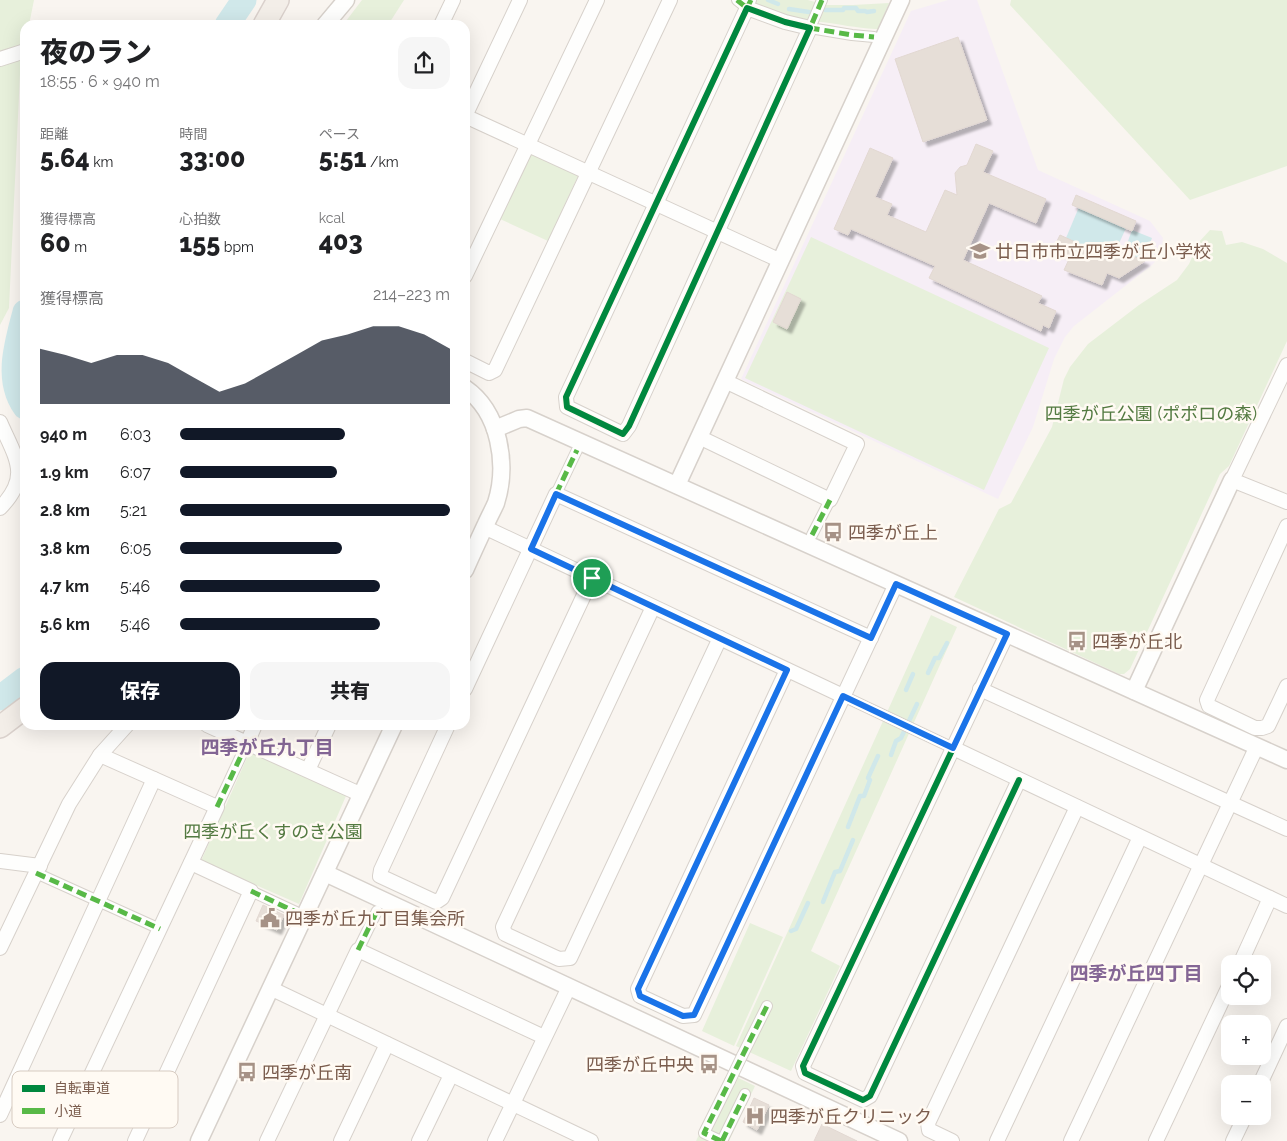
<!DOCTYPE html>
<html lang="ja">
<head>
<meta charset="utf-8">
<style>
  :root { --surface:#fff; --page:#f6f6f6; --text:#202124; --muted:#757577; --accent:#111827 }
  body { margin:0; font-family:Raleway,"Noto Sans JP",sans-serif; background:var(--page); color:var(--text); height:100vh; display:flex; flex-direction:column; font-size:19px; white-space:nowrap }
  * { box-sizing:border-box; margin:0 }
  p { font-size:16px; color:var(--muted) }
  .icon { flex:none; width:28px; height:28px; fill:none; stroke:currentColor; stroke-width:2; stroke-linecap:round; stroke-linejoin:round }
  .map { position:relative; flex:1; overflow:hidden }
  .panel { position:absolute; left:20px; top:20px; width:450px; height:710px; display:flex; flex-direction:column; background:var(--surface); border-radius:15px; box-shadow:0 5px 20px #0002 }
  .panel>* { flex:none }
  .tools { position:absolute; left:1221px; top:955px; display:grid; gap:10px }
  .tools a { display:grid; place-items:center; width:50px; height:50px; border-radius:10px; background:var(--surface); box-shadow:0 5px 20px #0002; font-size:25px }
  .pin { position:absolute; display:grid; place-items:center; width:42px; height:42px; color:#fff; margin:-21px; border:2px solid #fff; border-radius:50%; box-shadow:0 1px 5px #0007 }
  .round { display:grid; place-items:center; flex:none; width:52px; height:52px; border-radius:15px; background:var(--page) }
  .headline { display:flex; align-items:center; justify-content:space-between; height:85px; padding:0 20px }
  h1 { font-size:28px; font-weight:800; line-height:38px }
  .stats { display:grid; grid-template-columns:repeat(3,1fr); gap:8px; height:85px; padding:5px 20px }
  .stats div { display:grid; align-content:center }
  .stats b { font-size:25px; font-weight:800 }
  .stats small { font-size:14px; font-weight:400 }
  .stats p { font-size:14px }
  .chart { height:140px; padding:10px 20px }
  .chart p { display:flex; justify-content:space-between }
  .chart svg { width:100%; height:90px; margin-top:5px; fill:var(--accent); opacity:.7 }
  .cta { display:flex; gap:10px; margin-top:auto; padding:10px 20px }
  .cta a { flex:1; height:58px; border-radius:15px; background:var(--accent); color:#fff; font-size:20px; font-weight:800; line-height:58px; text-align:center }
  .cta a+a { background:var(--page); color:var(--text) }
  ul { padding:0 20px; list-style:none; font-size:16px }
  li { display:grid; grid-template-columns:80px 60px 1fr; align-items:center; height:38px }
  li i { height:12px; border-radius:6px; background:var(--accent) }
  .map>svg:first-child { display:block }
  .education { fill:#f6eef6 }
  .green { fill:#e7f0db }
  .water { fill:#d0e8ea }
  .lines { fill:none; stroke-linecap:round; stroke-linejoin:round }
  .stream { stroke:#d0e8ea; stroke-width:4.5 }
  .river { stroke:#d0e8ea; stroke-width:25 }
  .building { fill:#e6ded7; stroke:#e2d8d2; filter:url(#shadow) }
  .pedestrian-casing { stroke:#d7d1cb; stroke-width:12 }
  .minor-casing { stroke:#d7d1cb; stroke-width:16 }
  .tertiary-casing { stroke:#d7d1cb; stroke-width:19 }
  .primary-casing { stroke:#dad1cc; stroke-width:24 }
  .pedestrian { stroke:#fefefd; stroke-width:10 }
  .minor { stroke:#fefefd; stroke-width:14 }
  .tertiary { stroke:#fefefd; stroke-width:16 }
  .primary { stroke:#f3eee8; stroke-width:21 }
  .pedestrian-bridge-casing { stroke:#d7d1cb; stroke-width:12; stroke-linecap:butt }
  .pedestrian-bridge { stroke:#fefefd; stroke-width:10 }
  .quiet { stroke:#58b947; stroke-width:5; stroke-dasharray:10 5; stroke-linecap:butt }
  .cycleway-casing { stroke:#fffaf3; stroke-width:9 }
  .cycleway { stroke:#00873e; stroke-width:6 }
  .route-casing { stroke:#fff; stroke-width:10 }
  .route { stroke:#1a73e8; stroke-width:6 }
  .labels { text-anchor:middle; dominant-baseline:central; stroke-width:5; stroke-linejoin:round; paint-order:stroke }
  .poi-label { font-size:18px; fill:#7a5c4d; stroke:#fffaf3; text-anchor:start }
  .park-label { font-size:18px; fill:#537a41; stroke:#fffaf3 }
  .neighbourhood-label { font-size:19px; font-weight:bold; fill:#846695; stroke:#fffaf3 }
  .key { fill:#fffaf3; stroke:#d7cbc1; stroke-width:1 }
  .key-label { font-size:14px; fill:#7a5c4d }
</style>
</head>
<body>
<div class="map">
<svg width="1287" height="1141" viewBox="0 0 1287 1141">
  <defs>
    <filter id="shadow"><feDropShadow dx="4.5" dy="4.5" stdDeviation="1" flood-color="#0004"/></filter>
  </defs>
  <rect width="100%" height="100%" fill="#f9f5f0"/>
  <polygon class="education" points="948,0 977,0 1038,170 1150,221 1163,238 1160,256 1152,265 1074,326 1065,337 1054,359 1033,427 998,499 741,379 911,11"/>
  <g class="green">
    <polygon points="0,0 34,0 29,25 25,25 25,48 20,74 9,308 0,325"/>
    <polygon points="362,0 404,0 388,25 343,25"/>
    <path d="M750,0h58l18,5h27l36,-2 -11,26h-3c-19,-1 -36,-5 -54,-7 -25,-4 -49,-9 -71,-22z"/>
    <polygon points="1011,0 1287,0 1287,166 1190,200 1010,5"/>
    <polygon points="530,153 578,176 548,241 500,219"/>
    <polygon points="1210,230 1222,231 1226,245 1242,242 1263,249 1287,263 1287,341 1229,466 1220,474 1130,669 1124,674 1119,674 954,597 999,509 1011,503 1052,427 1064,379 1070,367 1088,344 1139,305 1177,280 1189,264 1199,242"/>
    <polygon points="811,237 1049,348 984,490 745,378"/>
    <polygon points="931,615 957,627 811,951 840,966 791,1071 736,1046"/>
    <polygon points="250,751 346,796 299,904 201,861"/>
    <polygon points="750,923 783,937 734,1046 702,1031"/>
    <polygon points="728,1073 755,1086 729,1141 696,1141"/>
  </g>
  <g class="water">
    <polygon points="1079,207 1126,228 1112,259 1066,238"/>
    <polygon points="1132,230 1152,238 1144,260 1124,252"/>
  </g>
  <g class="lines">
    <g class="stream">
      <polyline points="768,0 778,4"/>
      <polyline points="789,9 809,12"/>
      <polyline points="825,10 843,10 844,8 856,8 858,11 865,11 867,12 874,11"/>
      <polyline points="928,673 935,658 939,658 947,643"/>
      <polyline points="906,690 913,674"/>
      <polyline points="891,755 896,741 901,738 917,704"/>
      <polyline points="848,827 860,796 864,796 870,780 868,778 878,756"/>
      <polyline points="823,902 835,872 840,871 853,840"/>
      <polyline points="791,931 796,929 808,903"/>
    </g>
    <g class="river">
      <polyline points="227,25 244,0"/>
      <path d="M25,312c-8,31 -20,67 0,95"/>
      <polyline points="0,698 25,679"/>
    </g>
  </g>
  <g class="building">
    <polygon points="958,37 987,120 923,142 895,59"/>
    <polygon points="976,144 993,151 983,172 1046,199 1036,223 989,203 963,260 1042,296 1038,303 1056,311 1049,328 1043,325 1041,331 929,278 935,266 851,229 848,235 834,229 870,148 893,158 875,197 892,204 887,215 926,232 945,190 957,195 955,173 960,167 967,165"/>
    <polygon points="1076,195 1136,221 1132,231 1072,205"/>
    <polygon points="1060,235 1112,259 1116,249 1145,261 1119,278 1107,273 1102,285 1064,270 1070,257 1057,251 1057,241"/>
    <polygon points="787,292 801,299 787,329 773,322"/>
    <polygon points="263,905 284,915 277,930 256,921"/>
    <polygon points="754,1098 769,1105 757,1130 743,1122"/>
    <polygon points="822,1124 857,1141 814,1141"/>
  </g>
  <g class="lines">
    <defs>
      <g id="pedestrian">
        <polyline points="737,0 747,8 751,0"/>
        <polyline points="822,0 810,28 852,35 874,37"/>
        <polyline points="556,494 577,450"/>
        <polyline points="812,535 830,500"/>
        <polyline points="843,696 953,748"/>
        <polyline points="217,807 247,743"/>
        <polyline points="36,873 160,929"/>
        <polyline points="251,891 296,912"/>
        <polyline points="358,950 377,911"/>
        <polyline points="742,1056 767,1006"/>
        <polyline points="721,1141 704,1133 730,1081"/>
        <polyline points="722,1141 745,1094"/>
      </g>
      <g id="minor">
        <polygon points="747,8 785,22 810,28 629,426 623,434 567,407 566,397"/>
        <polyline points="441,25 453,0"/>
        <polyline points="0,59 25,51"/>
        <polyline points="465,116 781,261"/>
        <polyline points="465,116 520,0"/>
        <polyline points="465,276 597,0"/>
        <polyline points="465,361 489,373 495,370 670,0"/>
        <polyline points="1287,365 1232,480 1287,502"/>
        <path d="M0,422c15,35 32,54 0,86"/>
        <polyline points="699,437 830,500 857,444 725,381"/>
        <polyline points="1287,526 1207,700 1209,706 1255,728 1262,728 1268,726 1287,686"/>
        <polyline points="484,527 843,696"/>
        <polyline points="653,607 503,927 505,934 559,959 570,958 720,638"/>
        <polyline points="1007,634 803,1066 805,1073 863,1100 870,1096 1019,780"/>
        <polyline points="787,670 638,989 640,996 683,1016 694,1015 896,584"/>
        <polyline points="465,689 556,494 871,638"/>
        <polyline points="980,689 1287,829"/>
        <polyline points="207,725 362,795"/>
        <polyline points="448,725 381,870 380,876 436,902 442,898 592,578"/>
        <polyline points="247,743 255,725"/>
        <polyline points="953,748 1287,906"/>
        <polyline points="308,770 329,725"/>
        <polyline points="0,861 40,866"/>
        <polyline points="0,948 69,804 100,755 127,725"/>
        <polyline points="1240,964 1270,898"/>
        <polyline points="270,988 591,1141"/>
        <polyline points="1260,1084 1287,1026"/>
        <polyline points="0,1115 154,779"/>
        <polyline points="60,1141 217,807 100,755"/>
        <polyline points="135,1141 251,891 191,863"/>
        <polyline points="267,1141 358,950 544,1037"/>
        <polyline points="341,1141 387,1044"/>
        <polyline points="419,1141 451,1075"/>
        <polyline points="495,1141 569,987"/>
        <polyline points="952,1141 929,1130 928,1123 1077,807"/>
        <polyline points="997,1141 1140,837"/>
        <polyline points="1071,1141 1257,746"/>
        <polyline points="1156,1141 1230,984"/>
        <polyline points="1233,1141 1245,1116"/>
      </g>
      <g id="tertiary">
        <polyline points="325,25 346,0"/>
        <path d="M465,388c35,24 43,77 31,115 -3,7 -7,14 -10,21 -7,15 -14,30 -21,46"/>
        <polyline points="495,429 519,419 527,418 1287,760"/>
        <polyline points="677,485 901,0"/>
        <polyline points="1134,691 1232,480"/>
        <polyline points="325,873 899,1141"/>
        <polyline points="199,1141 394,725"/>
      </g>
      <g id="primary">
        <polyline points="264,25 278,0"/>
        <polyline points="0,727 25,708"/>
      </g>
    </defs>
    <use href="#pedestrian" class="pedestrian-casing"/>
    <use href="#minor" class="minor-casing"/>
    <use href="#tertiary" class="tertiary-casing"/>
    <use href="#primary" class="primary-casing"/>
    <use href="#pedestrian" class="pedestrian"/>
    <use href="#minor" class="minor"/>
    <use href="#tertiary" class="tertiary"/>
    <use href="#primary" class="primary"/>
    <defs>
      <polyline id="pedestrian-bridge" points="730,1081 742,1056"/>
    </defs>
    <use href="#pedestrian-bridge" class="pedestrian-bridge-casing"/>
    <use href="#pedestrian-bridge" class="pedestrian-bridge"/>
    <g class="quiet">
      <polyline points="737,0 747,8 751,0"/>
      <polyline points="822,0 810,28 852,35 874,37"/>
      <polyline points="556,494 577,450"/>
      <polyline points="812,535 830,500"/>
      <polyline points="843,696 953,748"/>
      <polyline points="217,807 247,743"/>
      <polyline points="36,873 160,929"/>
      <polyline points="251,891 296,912"/>
      <polyline points="358,950 377,911"/>
      <polyline points="721,1141 704,1133 767,1006"/>
      <polyline points="722,1141 745,1094"/>
    </g>
    <defs>
      <g id="cycleway">
        <polygon points="747,8 785,22 810,28 629,426 623,434 567,407 566,397"/>
        <polyline points="1007,634 803,1066 805,1073 863,1100 870,1096 1019,780"/>
      </g>
    </defs>
    <use href="#cycleway" class="cycleway-casing"/>
    <use href="#cycleway" class="cycleway"/>
  </g>
  <g class="lines">
    <defs>
      <polygon id="route" points="556,494 871,638 896,584 1007,634 953,748 843,696 694,1015 683,1016 640,996 638,989 787,670 531,549"/>
    </defs>
    <use href="#route" class="route-casing"/>
    <use href="#route" class="route"/>
  </g>
  <defs>
    <symbol id="school-bare" viewBox="-9 -9 18 18"><path d="M0-5L7-2L0 1L-7-2ZM-4 1L0 2.5L4 1V4Q0 6-4 4Z" fill="#a69286" stroke="#fffaf3" stroke-width="2.5" paint-order="stroke"/></symbol>
    <symbol id="bus-bare" viewBox="-9 -9 18 18"><path d="M-5-6H5V4H4V6H2V4H-2V6H-4V4H-5ZM-3.5-4V0h7V-4ZM-3.5 1.2v1.5H-2V1.2ZM2 1.2v1.5H3.5V1.2Z" fill="#a69286" stroke="#fffaf3" stroke-width="2.5" paint-order="stroke"/></symbol>
    <symbol id="civic-bare" viewBox="-9 -9 18 18"><path d="M-.6-6.5H3V-4.5H.6V-3L4-1V1h2V6H-6V1h2V-1L-.6-3ZM-1.2 2.5V6h2.4V2.5Z" fill="#a69286" stroke="#fffaf3" stroke-width="2.5" paint-order="stroke"/></symbol>
    <symbol id="hospital-bare" viewBox="-9 -9 18 18"><path d="M-5-5h3v3.5h4V-5h3V5h-3V1.5h-4V5h-3Z" fill="#a69286" stroke="#fffaf3" stroke-width="2.5" paint-order="stroke"/></symbol>
  </defs>
  <g fill-rule="evenodd">
    <use href="#school-bare" x="966" y="237" width="28" height="28"/>
    <use href="#bus-bare" x="819" y="518" width="28" height="28"/>
    <use href="#bus-bare" x="1063" y="627" width="28" height="28"/>
    <use href="#civic-bare" x="256" y="904" width="28" height="28"/>
    <use href="#bus-bare" x="695" y="1050" width="28" height="28"/>
    <use href="#bus-bare" x="233" y="1058" width="28" height="28"/>
    <use href="#hospital-bare" x="741" y="1102" width="28" height="28"/>
  </g>
  <g class="labels">
    <g class="poi-label">
      <text x="995" y="251">廿日市市立四季が丘小学校</text>
      <text x="848" y="532">四季が丘上</text>
      <text x="1092" y="641">四季が丘北</text>
      <text x="285" y="918">四季が丘九丁目集会所</text>
      <text x="694" y="1064" text-anchor="end">四季が丘中央</text>
      <text x="262" y="1072">四季が丘南</text>
      <text x="770" y="1116">四季が丘クリニック</text>
    </g>
    <g class="park-label">
      <text x="1151" y="413">四季が丘公園 (ポポロの森)</text>
      <text x="273" y="831">四季が丘くすのき公園</text>
    </g>
    <g class="neighbourhood-label">
      <text x="267" y="747">四季が丘九丁目</text>
      <text x="1136" y="973">四季が丘四丁目</text>
    </g>
  </g>
  <rect x="12" y="1071" width="166" height="57" rx="8" class="key"/>
  <rect x="22" y="1085" width="23" height="7" fill="#00873e"/>
  <rect x="22" y="1108" width="23" height="6" fill="#58b947"/>
  <g class="key-label">
    <text x="54" y="1093">自転車道</text>
    <text x="54" y="1116">小道</text>
  </g>
</svg>
<div class="tools">
<a><svg class="icon" aria-label="locate" viewBox="0 0 24 24"><circle cx="12" cy="12" r="6"/><path d="M12 2v4M12 18v4M2 12h4M18 12h4"/></svg></a>
<a>+</a>
<a>−</a>
</div>
<div class="pin" style="left:592px;top:578px;background:#1e9e55"><svg class="icon" aria-label="arrive" viewBox="0 0 24 24"><path d="M6 21V4h12l-3 4 3 4H6"/></svg></div>
<section class="panel">
<div class="headline"><div><h1>夜のラン</h1><p>18:55 · 6 × 940 m</p></div><a class="round"><svg class="icon" aria-label="share" viewBox="0 0 24 24"><path d="M12 15V3M7 8l5-5 5 5M5 13v7h14v-7"/></svg></a></div>
<div class="stats">
<div><p>距離</p><b>5.64<small> km</small></b></div>
<div><p>時間</p><b>33:00</b></div>
<div><p>ペース</p><b>5:51<small> /km</small></b></div>
</div>
<div class="stats">
<div><p>獲得標高</p><b>60<small> m</small></b></div>
<div><p>心拍数</p><b>155<small> bpm</small></b></div>
<div><p>kcal</p><b>403</b></div>
</div>
<div class="chart"><p><span>獲得標高</span>214–223 m</p>
<svg viewBox="0 0 160 44" preserveAspectRatio="none"><path d="M0 44V17L10 20L20 24L30 20L40 20L50 24L60 31L70 38L80 34L90 27L100 20L110 13L120 10L130 6L140 6L150 10L160 17V44z"/></svg>
</div>
<ul>
<li><b>940 m</b>6:03<i style="width:61%"></i></li>
<li><b>1.9 km</b>6:07<i style="width:58%"></i></li>
<li><b>2.8 km</b>5:21<i style="width:100%"></i></li>
<li><b>3.8 km</b>6:05<i style="width:60%"></i></li>
<li><b>4.7 km</b>5:46<i style="width:74%"></i></li>
<li><b>5.6 km</b>5:46<i style="width:74%"></i></li>
</ul>
<div class="cta"><a>保存</a><a>共有</a></div>
</section>
</div>
</body>
</html>
